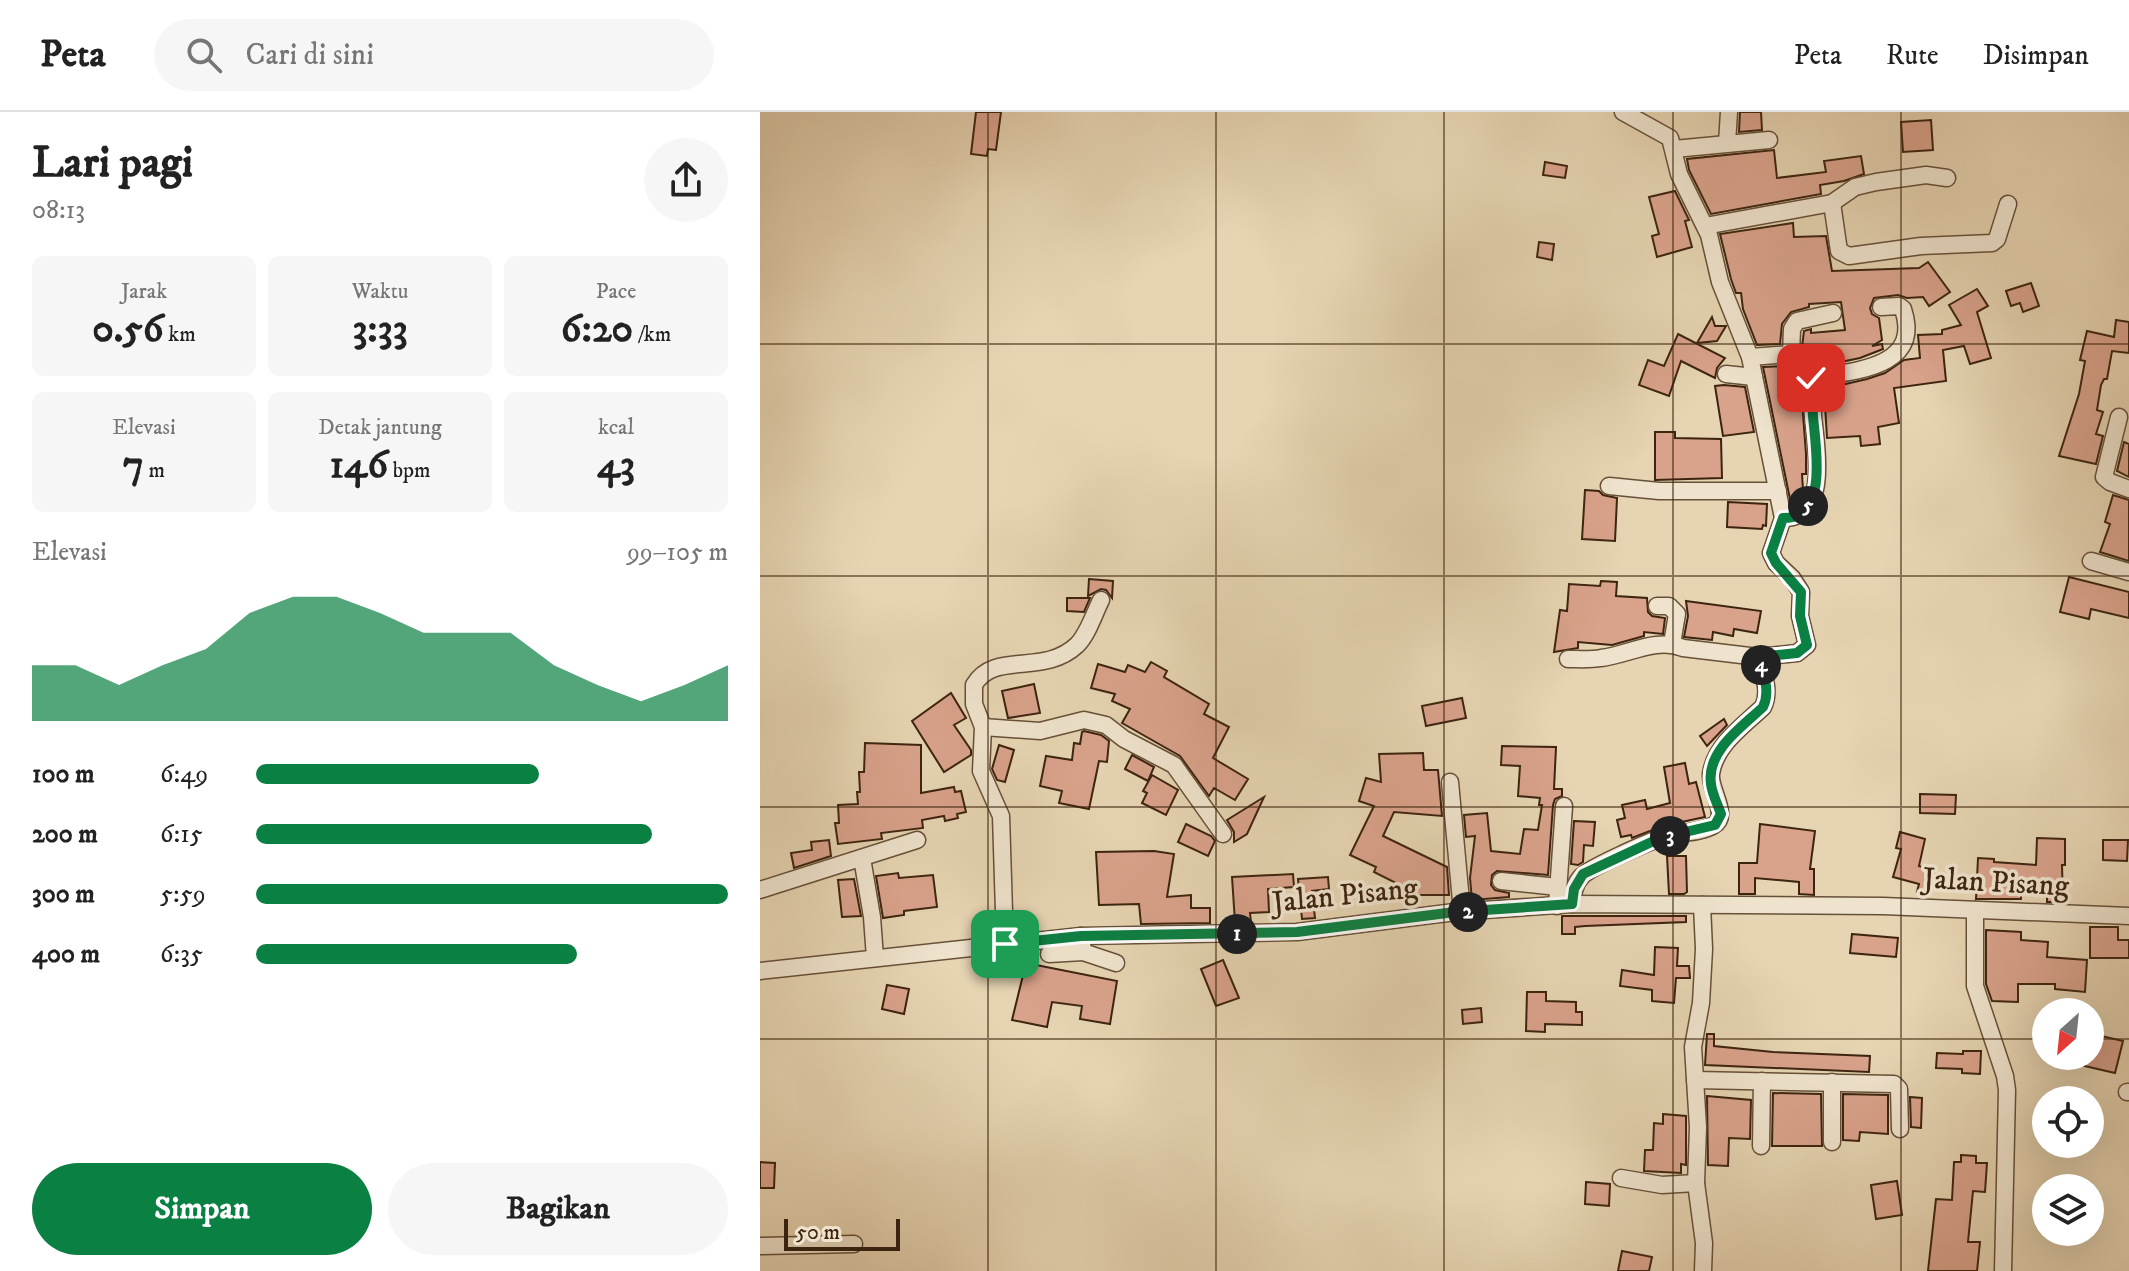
<!DOCTYPE html>
<html lang="id">
<head>
<meta charset="utf-8">
<style>
  :root { --surface:#fff; --page:#f6f6f6; --text:#222; --muted:#767676; --line:#e0e0e0; --accent:#0b8043 }
  body { margin:0; font-family:"IM FELL DW Pica",serif; background:var(--page); color:var(--text); height:100vh; display:flex; flex-direction:column; font-size:30px; white-space:nowrap }
  * { box-sizing:border-box; margin:0 }
  p { font-size:26px; color:var(--muted) }
  .icon { flex:none; width:44px; height:44px; fill:none; stroke:currentColor; stroke-width:2; stroke-linecap:round; stroke-linejoin:round }
  .map { position:relative; flex:1; overflow:hidden }
  .panel { display:flex; flex-direction:column; background:var(--surface); width:760px }
  .panel>* { flex:none }
  .needle { width:52px; rotate:207deg }
  .fabs { position:absolute; left:1272px; top:886px; display:grid; gap:16px }
  .fabs a { display:grid; place-items:center; width:72px; height:72px; border-radius:50%; background:var(--surface); box-shadow:0 8px 32px #0002; font-size:40px }
  .scale { position:absolute; left:24px; bottom:20px; width:116px; box-sizing:border-box; padding-left:8px; border:4px solid #3d240f; border-top:0; font-size:22px; line-height:28px; white-space:nowrap; color:#3d240f; -webkit-text-stroke:6px #efe3cd; paint-order:stroke }
  .pin { position:absolute; display:grid; place-items:center; width:68px; height:68px; color:#fff; margin:-34px; border-radius:16px; box-shadow:0 4px 12px #0006 }
  .km { position:absolute; width:40px; height:40px; margin:-20px; border-radius:50%; background:#222; color:#fff; font-size:22px; line-height:40px; text-align:center }
  .round { display:grid; place-items:center; flex:none; width:84px; height:84px; border-radius:42px; background:var(--page) }
  .headline { display:flex; align-items:center; justify-content:space-between; height:136px; padding:0 32px }
  h1 { font-size:44px; font-weight:700; line-height:60px }
  .metrics { display:grid; grid-template-columns:repeat(3,1fr); gap:12px; height:136px; padding:8px 32px }
  .metrics div { display:grid; align-content:center; border-radius:12px; background:var(--page); text-align:center }
  .metrics b { font-size:40px; font-weight:700 }
  .metrics small { font-size:22px; font-weight:400 }
  .metrics p { font-size:22px }
  .chart { height:224px; padding:16px 32px }
  .chart p { display:flex; justify-content:space-between }
  .chart svg { width:100%; height:144px; margin-top:8px; fill:var(--accent); opacity:.7 }
  .button { display:flex; gap:16px; margin-top:auto; padding:16px 32px }
  .button a { flex:1; height:92px; border-radius:48px; background:var(--accent); color:#fff; font-size:32px; font-weight:700; line-height:92px; text-align:center }
  .button a+a { background:var(--page); color:var(--text) }
  ul { padding:0 32px; list-style:none; font-size:26px }
  li { display:grid; grid-template-columns:128px 96px 1fr; align-items:center; height:60px }
  li i { height:20px; border-radius:10px; background:var(--accent) }
  header { display:flex; align-items:center; gap:48px; box-sizing:border-box; height:112px; padding:0 40px; background:var(--surface); border-bottom:2px solid var(--line) }
  header strong { font-size:38px }
  nav { display:flex; gap:44px; margin-inline-start:auto; font-size:28px }
  .search { width:560px; height:72px; background:var(--page); display:flex; align-items:center; gap:20px; box-sizing:border-box; padding:0 28px; border-radius:44px; color:var(--muted); font-size:30px }
  main { display:flex; flex:1; min-height:0 }
  .map>svg:first-child { display:block }
  .building { fill:#d9a28b; stroke:#3d240f; stroke-width:2 }
  .lines { fill:none; stroke-linecap:round; stroke-linejoin:round }
  .minor-casing { stroke:#675038; stroke-width:19 }
  .minor { stroke:#efe3cd; stroke-width:16 }
  .route-casing { stroke:#fff; stroke-width:16 }
  .route { stroke:#0b8043; stroke-width:10 }
  .grid { fill:none; stroke:#3d240f; stroke-width:2; stroke-opacity:0.55 }
  .labels { text-anchor:middle; dominant-baseline:central; stroke-width:7; stroke-linejoin:round; paint-order:stroke }
  .street-label { font-size:30px; fill:#3d240f; stroke:#efe3cd }
</style>
</head>
<body>
<header>
<strong>Peta</strong>
<div class="search"><svg class="icon" aria-label="search" viewBox="0 0 24 24"><circle cx="10" cy="10" r="6"/><path d="M15 15l6 6"/></svg>Cari di sini</div>
<nav><a>Peta</a><a>Rute</a><a>Disimpan</a></nav>
</header>
<main>
<section class="panel">
<div class="headline"><div><h1>Lari pagi</h1><p>08:13</p></div><a class="round"><svg class="icon" aria-label="share" viewBox="0 0 24 24"><path d="M12 15V3M7 8l5-5 5 5M5 13v7h14v-7"/></svg></a></div>
<div class="metrics">
<div><p>Jarak</p><b>0.56<small> km</small></b></div>
<div><p>Waktu</p><b>3:33</b></div>
<div><p>Pace</p><b>6:20<small> /km</small></b></div>
</div>
<div class="metrics">
<div><p>Elevasi</p><b>7<small> m</small></b></div>
<div><p>Detak jantung</p><b>146<small> bpm</small></b></div>
<div><p>kcal</p><b>43</b></div>
</div>
<div class="chart"><p><span>Elevasi</span>99–105 m</p>
<svg viewBox="0 0 160 44" preserveAspectRatio="none"><path d="M0 44V27L10 27L20 33L30 27L40 22L50 11L60 6L70 6L80 11L90 17L100 17L110 17L120 27L130 33L140 38L150 33L160 27V44z"/></svg>
</div>
<ul>
<li><b>100 m</b>6:49<i style="width:60%"></i></li>
<li><b>200 m</b>6:15<i style="width:84%"></i></li>
<li><b>300 m</b>5:59<i style="width:100%"></i></li>
<li><b>400 m</b>6:35<i style="width:68%"></i></li>
</ul>
<div class="button"><a>Simpan</a><a>Bagikan</a></div>
</section>
<div class="map">
<svg width="1369" height="1159" viewBox="0 0 1369 1159">
  <rect width="100%" height="100%" fill="#e6d4b2"/>
  <filter id="stains"><feTurbulence type="fractalNoise" baseFrequency=".0025" numOctaves="4"/><feColorMatrix values="0 0 0 0 .2 0 0 0 0 .09 0 0 0 0 .02 0 0 0 .5 -.17"/></filter>
  <radialGradient id="worn" r=".72"><stop offset=".6" stop-color="#630" stop-opacity="0"/><stop offset="1" stop-color="#630" stop-opacity=".3"/></radialGradient>
  <g class="building">
    <polygon points="216,0 241,0 236,38 228,37 227,44 211,42"/>
    <polygon points="980,0 1001,0 1002,18 979,20"/>
    <polygon points="1171,8 1173,38 1143,40 1141,10"/>
    <polygon points="1014,38 1017,66 1066,60 1064,49 1101,44 1104,62 1084,69 1060,73 1061,82 951,102 929,58 927,47"/>
    <polygon points="785,50 807,54 805,66 783,63"/>
    <polygon points="915,79 929,108 925,109 932,135 897,145 892,124 899,122 889,85"/>
    <polygon points="1033,111 1034,125 1066,124 1072,159 1159,156 1168,150 1190,180 1169,194 1163,185 1147,186 1138,183 1114,186 1110,196 1112,202 1119,206 1122,228 1112,234 1122,232 1123,237 1100,246 1071,252 1071,245 1052,247 1049,234 1042,235 1044,219 1051,217 1051,221 1085,218 1081,190 1049,192 1049,195 1031,200 1022,212 1020,232 997,233 983,197 981,181 976,181 971,167 960,122"/>
    <polygon points="779,130 794,132 792,148 777,145"/>
    <polygon points="1271,171 1279,194 1263,200 1260,191 1251,194 1246,179"/>
    <polygon points="1217,177 1228,194 1217,200 1231,246 1210,252 1204,234 1183,238 1186,269 1134,276 1139,311 1118,315 1120,332 1101,334 1100,324 1067,326 1064,277 1107,267 1125,261 1144,248 1160,246 1158,223 1182,222 1182,218 1201,213 1189,193"/>
    <polygon points="952,205 955,214 966,214 957,229 937,231"/>
    <polygon points="1356,208 1369,210 1369,241 1352,239 1347,267 1344,267 1341,273 1337,298 1343,300 1336,322 1343,324 1336,352 1299,344 1319,282 1325,249 1320,248 1327,219 1354,225"/>
    <polygon points="918,222 965,246 957,256 955,266 921,249 909,284 879,273 888,248 904,254"/>
    <polygon points="1024,254 1027,290 1042,289 1046,342 1046,362 1042,362 1043,378 1039,388 1031,392 1003,255"/>
    <polygon points="964,273 985,275 994,320 963,324 955,274"/>
    <polygon points="895,320 915,320 915,326 961,327 962,366 895,368"/>
    <polygon points="1364,330 1369,332 1369,365 1357,359"/>
    <polygon points="825,378 839,379 843,383 857,386 855,429 822,427"/>
    <polygon points="1353,383 1369,388 1369,449 1340,440 1350,412 1345,410"/>
    <polygon points="968,390 1007,392 1006,414 1003,413 1002,417 967,415"/>
    <polygon points="1309,465 1369,480 1369,506 1331,497 1329,507 1300,500"/>
    <polygon points="329,467 353,469 352,486 346,478 341,477 328,484"/>
    <polygon points="841,469 857,470 856,484 887,486 888,500 892,504 905,506 903,522 884,520 884,524 852,533 818,530 818,536 794,540 800,498 807,499 809,472 840,474"/>
    <polygon points="307,486 330,486 324,500 307,499"/>
    <polygon points="926,489 1001,499 997,521 974,517 973,524 953,520 952,528 924,525 928,504"/>
    <polygon points="391,550 407,559 404,565 449,592 444,602 469,615 453,646 488,667 475,688 454,676 449,684 420,644 362,611 370,597 352,589 355,582 331,576 338,552 365,560 368,553 385,560"/>
    <polygon points="274,572 280,601 248,606 242,579"/>
    <polygon points="191,581 206,606 194,613 211,638 211,643 184,660 152,609"/>
    <polygon points="702,586 706,606 666,614 662,594"/>
    <polygon points="964,607 967,613 947,634 940,624"/>
    <polygon points="324,619 341,623 349,629 347,650 339,649 329,697 299,691 302,679 280,674 286,644 312,648 314,631 320,632 322,620"/>
    <polygon points="105,631 161,633 161,681 194,675 195,680 201,679 206,700 197,702 198,706 185,709 184,704 162,708 163,716 121,721 122,727 78,732 75,711 79,711 78,693 98,692 97,680 100,680 99,660 104,660"/>
    <polygon points="239,633 254,638 245,670 237,668 232,657"/>
    <polygon points="742,634 796,635 794,677 802,677 802,684 795,687 793,693 788,763 737,759 732,763 731,773 735,778 749,781 749,785 712,788 710,766 715,724 706,725 704,703 727,701 731,739 760,742 764,717 778,718 782,693 779,693 780,686 758,684 760,654 741,653"/>
    <polygon points="663,641 664,658 678,658 682,704 634,700 623,724 687,755 689,783 650,783 650,778 614,760 616,755 590,743 614,694 599,689 606,666 621,670 619,642"/>
    <polygon points="372,643 394,655 388,669 365,657"/>
    <polygon points="925,651 929,672 936,670 945,705 903,714 872,726 871,723 861,725 857,708 865,706 862,693 885,688 887,697 910,691 904,655"/>
    <polygon points="392,663 418,678 406,703 382,691 387,681 383,679"/>
    <polygon points="1160,682 1196,683 1195,702 1160,701"/>
    <polygon points="504,685 487,722 474,730 474,720 467,708"/>
    <polygon points="814,709 835,710 833,734 824,733 823,750 818,753 811,752"/>
    <polygon points="426,712 451,724 455,729 448,744 418,730"/>
    <polygon points="1000,712 1055,719 1050,757 1054,757 1054,783 1039,782 1039,770 995,766 995,782 979,782 979,751 997,751"/>
    <polygon points="1140,720 1165,727 1159,754 1175,759 1168,783 1157,780 1159,772 1133,765 1141,737 1136,736"/>
    <polygon points="1277,726 1305,727 1305,753 1302,753 1303,790 1287,790 1287,781 1261,780 1261,787 1216,787 1218,746 1234,747 1234,750 1276,753"/>
    <polygon points="69,728 71,744 34,756 31,741 52,738 51,730"/>
    <polygon points="1343,728 1368,728 1367,749 1343,748"/>
    <polygon points="394,739 414,742 407,785 431,783 431,796 450,796 450,811 381,812 379,792 339,793 336,740"/>
    <polygon points="907,744 926,744 927,780 924,782 909,782"/>
    <polygon points="138,761 139,766 173,763 177,795 144,799 144,803 123,806 116,764"/>
    <polygon points="533,762 534,775 508,777 509,800 490,801 491,810 475,810 472,765"/>
    <polygon points="568,765 569,777 552,779 555,806 542,807 538,767"/>
    <polygon points="94,767 101,804 82,805 78,768"/>
    <polygon points="802,804 926,804 926,810 825,814 815,815 815,822 802,822"/>
    <polygon points="1330,815 1358,815 1358,828 1369,828 1369,846 1330,846"/>
    <polygon points="1226,818 1261,820 1261,828 1288,830 1287,845 1327,848 1325,880 1295,877 1295,872 1258,872 1258,890 1232,889 1226,872"/>
    <polygon points="1092,822 1138,826 1136,845 1090,841"/>
    <polygon points="895,835 918,836 917,854 929,854 930,866 916,866 914,891 892,889 892,878 860,874 862,858 894,863"/>
    <polygon points="463,848 479,886 456,894 441,857"/>
    <polygon points="266,851 357,869 350,912 320,907 322,894 292,890 287,915 252,908"/>
    <polygon points="127,873 149,877 144,902 122,897"/>
    <polygon points="767,880 786,880 786,889 816,890 816,900 822,900 822,913 785,912 785,920 766,919"/>
    <polygon points="721,896 722,910 703,912 702,898"/>
    <polygon points="947,922 954,922 954,934 1013,940 1110,944 1109,960 945,953"/>
    <polygon points="1337,923 1363,929 1355,961 1303,949 1304,944 1332,944"/>
    <polygon points="1203,939 1221,939 1220,962 1202,961 1202,957 1176,956 1177,941 1203,942"/>
    <polygon points="1013,981 1061,982 1062,1034 1012,1034"/>
    <polygon points="1083,982 1128,983 1128,1022 1100,1020 1099,1029 1083,1028"/>
    <polygon points="947,984 991,988 990,1027 969,1026 968,1054 948,1053"/>
    <polygon points="1150,985 1162,986 1161,1016 1151,1015"/>
    <polygon points="903,1002 926,1004 926,1053 921,1052 921,1061 884,1059 885,1038 893,1038 894,1011 903,1012"/>
    <polygon points="1201,1043 1216,1044 1216,1051 1227,1051 1225,1080 1213,1079 1208,1130 1220,1130 1217,1159 1168,1159 1176,1087 1192,1088 1194,1050 1201,1050"/>
    <polygon points="0,1050 15,1051 14,1076 0,1076"/>
    <polygon points="1137,1069 1142,1103 1116,1107 1111,1073"/>
    <polygon points="826,1070 850,1072 849,1094 825,1092"/>
    <polygon points="862,1139 892,1145 889,1159 858,1159"/>
  </g>
  <g class="lines">
    <defs>
      <g id="minor">
        <polyline points="967,31 969,0"/>
        <polyline points="914,37 1009,28"/>
        <polyline points="1072,91 1079,139 1089,144 1161,134 1232,131 1237,127 1248,92"/>
        <polyline points="945,114 1072,91 1095,75 1116,70 1166,63 1187,66"/>
        <polyline points="1031,242 1032,217 1037,209 1073,201"/>
        <path d="M990,245l41,-3c7,6 17,15 20,24 4,11 1,26 2,38 3,29 17,103 -30,102"/>
        <polyline points="966,262 994,265"/>
        <path d="M1051,266c41,-7 112,-9 92,-69l-4,-3 -18,1"/>
        <polyline points="1359,305 1344,365 1350,370 1369,377"/>
        <polyline points="849,374 899,379 1018,379"/>
        <polyline points="1331,449 1369,460"/>
        <polyline points="897,494 909,494 917,502 912,532"/>
        <path d="M808,547c10,0 22,1 33,-1 27,-3 55,-21 82,-10l75,9"/>
        <polyline points="223,615 280,619 324,608 346,613 364,627 414,653 463,722"/>
        <polyline points="690,670 702,800"/>
        <polyline points="102,746 112,805 115,846"/>
        <polyline points="741,769 798,775"/>
        <polyline points="0,778 157,728"/>
        <path d="M812,792c1,-10 2,-20 10,-28 9,-9 64,-33 78,-38 16,-6 39,-4 54,-13 16,-9 -5,-36 -3,-51 4,-29 32,-48 52,-67 8,-16 0,-34 -5,-50l39,-4 10,-8 -7,-29 1,-24 -9,-14 -16,-15 -5,-10 12,-35 -33,-161 -30,-75 -11,-47 -30,-61 -9,-36 -47,-26"/>
        <polyline points="942,793 944,837 941,891 933,935 938,1015 936,1071 944,1131 943,1159"/>
        <polyline points="797,794 804,694"/>
        <polyline points="1215,798 1215,874 1245,964 1247,978 1243,1159"/>
        <polyline points="321,824 323,840 356,851"/>
        <path d="M245,832l-4,-128 -20,-45 2,-44 -9,-23v-19c20,-35 69,-8 103,-40 11,-11 17,-31 24,-45"/>
        <polyline points="289,842 323,840"/>
        <polyline points="0,859 321,824 537,820 695,800 812,792 1123,794 1369,804"/>
        <polyline points="935,968 1134,972 1139,977 1140,1017"/>
        <polyline points="1367,980 1369,980"/>
        <polyline points="1072,1030 1072,970"/>
        <polyline points="1001,1034 1002,969"/>
        <polyline points="861,1066 902,1073 936,1071"/>
        <polyline points="0,1134 94,1132"/>
      </g>
    </defs>
    <use href="#minor" class="minor-casing"/>
    <use href="#minor" class="minor"/>
  </g>
  <g class="lines">
    <defs>
      <path id="route" d="M245,832l76,-8 216,-4 158,-20 117,-8 2,-15 9,-15 77,-36 55,-13 6,-11c-3,-9 -9,-20 -10,-30 -5,-33 31,-57 52,-77 8,-16 0,-34 -5,-50l39,-4 10,-8 -7,-29 1,-24 -25,-29 -5,-10 12,-35c47,1 32,-74 30,-102 -1,-13 -1,-26 -2,-38"/>
    </defs>
    <use href="#route" class="route-casing"/>
    <use href="#route" class="route"/>
  </g>
  <path class="grid" d="M228,0v1159M456,0v1159M684,0v1159M913,0v1159M1141,0v1159M0,232h1369M0,464h1369M0,695h1369M0,927h1286M1330,927h39"/>
  <g class="labels">
    <g class="street-label">
      <text transform="translate(1236 771) rotate(3)">Jalan Pisang</text>
      <text transform="translate(585 784) rotate(-6)">Jalan Pisang</text>
    </g>
  </g>
  <rect width="100%" height="100%" filter="url(#stains)"/>
  <rect width="100%" height="100%" fill="url(#worn)"/>
</svg>
<div class="fabs">
<a><svg class="needle" viewBox="-14 -14 28 28"><path d="M0-13l5 13h-10z" fill="#e53935"/><path d="M0 13l5-13h-10z" fill="#767676"/></svg></a>
<a><svg class="icon" aria-label="locate" viewBox="0 0 24 24"><circle cx="12" cy="12" r="6"/><path d="M12 2v4M12 18v4M2 12h4M18 12h4"/></svg></a>
<a><svg class="icon" aria-label="layers" viewBox="0 0 24 24"><path d="M12 4l9 5-9 5-9-5zM3 14l9 5 9-5"/></svg></a>
</div>
<div class="scale">50 m</div>
<div class="pin" style="left:245px;top:832px;background:#1e9e55"><svg class="icon" aria-label="arrive" viewBox="0 0 24 24"><path d="M6 21V4h12l-3 4 3 4H6"/></svg></div>
<div class="pin" style="left:1051px;top:266px;background:#d93025"><svg class="icon" aria-label="check" viewBox="0 0 24 24"><path d="M5 12l5 5 9-10"/></svg></div>
<b class="km" style="left:477px;top:822px">1</b>
<b class="km" style="left:708px;top:800px">2</b>
<b class="km" style="left:910px;top:724px">3</b>
<b class="km" style="left:1001px;top:553px">4</b>
<b class="km" style="left:1048px;top:394px">5</b>
</div>
</main>
</body>
</html>
